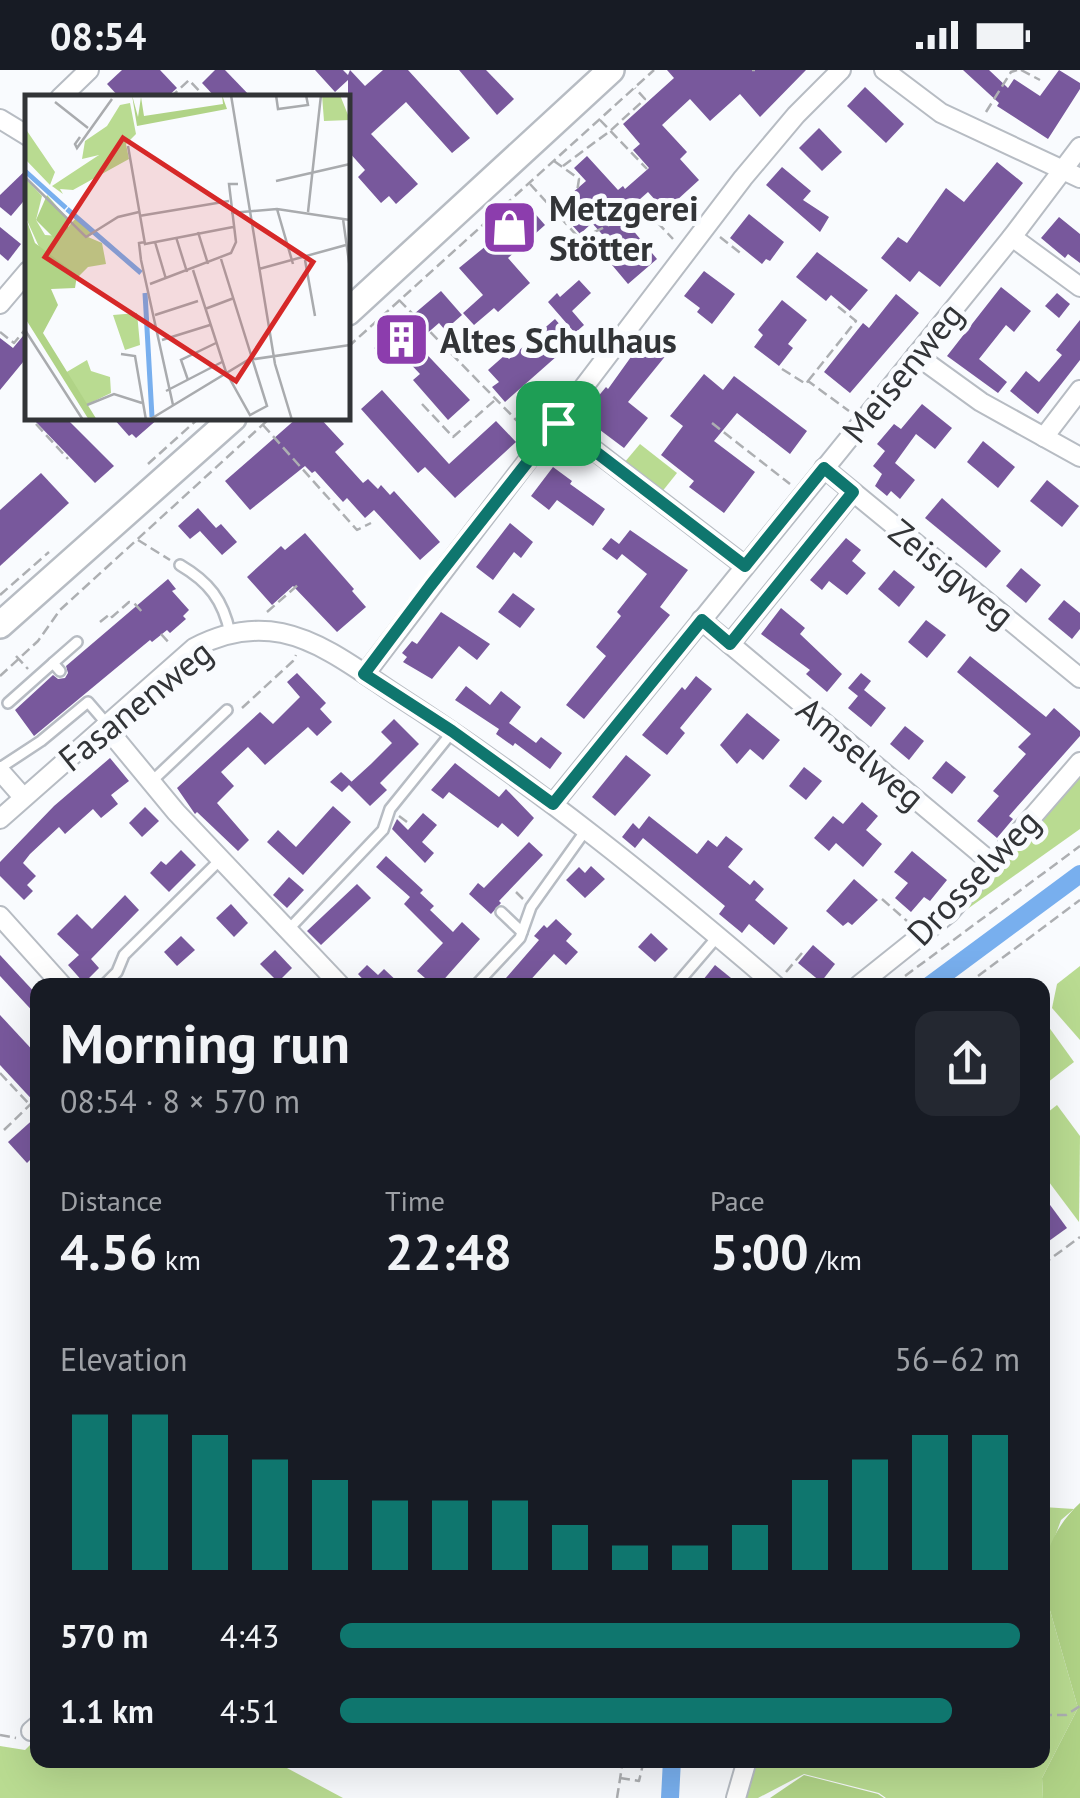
<!DOCTYPE html>
<html lang="en">
<head>
<meta charset="utf-8">
<style>
  :root { --surface:#171b24; --page:#242831; --text:#f1f3f6; --muted:#9ea1a6; --accent:#0f766e }
  body { margin:0; font-family:"PT Sans",sans-serif; background:var(--page); color:var(--text); height:100vh; display:flex; flex-direction:column; font-size:38px; white-space:nowrap }
  * { box-sizing:border-box; margin:0 }
  p { font-size:32px; color:var(--muted) }
  .icon { flex:none; width:55px; height:55px; fill:none; stroke:currentColor; stroke-width:2; stroke-linecap:round; stroke-linejoin:round }
  .map { position:relative; flex:1; overflow:hidden }
  .side { position:absolute; left:30px; top:908px; width:1020px; height:790px; display:flex; flex-direction:column; background:var(--surface); border-radius:20px; box-shadow:0 10px 40px #0002 }
  .side>* { flex:none }
  .pin { position:absolute; display:grid; place-items:center; width:85px; height:85px; color:#fff; margin:-42px; border-radius:20px; box-shadow:0 5px 15px #0006 }
  .round { display:grid; place-items:center; flex:none; width:105px; height:105px; border-radius:20px; background:var(--page) }
  .summary { display:flex; align-items:center; justify-content:space-between; height:170px; padding:0 30px }
  h1 { font-size:55px; font-weight:600; line-height:75px }
  .stats { display:grid; grid-template-columns:repeat(3,1fr); gap:15px; height:170px; padding:10px 30px }
  .stats div { display:grid; align-content:center }
  .stats b { font-size:50px; font-weight:600 }
  .stats small { font-size:28px; font-weight:400 }
  .stats p { font-size:28px }
  .chart { height:280px; padding:20px 30px }
  .chart p { display:flex; justify-content:space-between }
  .chart svg { width:100%; height:180px; margin-top:10px; stroke:var(--accent); stroke-width:6 }
  ul { padding:0 30px; list-style:none; font-size:32px }
  li { display:grid; grid-template-columns:160px 120px 1fr; align-items:center; height:75px }
  li i { height:25px; border-radius:12px; background:var(--accent) }
  .status { display:flex; justify-content:space-between; align-items:center; height:70px; padding:0 50px; background:var(--surface); direction:ltr }
  .status svg { height:28px; fill:currentColor }
  .map>svg:first-child { display:block }
  .green { fill:#b9db91 }
  .forest { fill:#b0d386 }
  .lines { fill:none; stroke-linecap:round; stroke-linejoin:round }
  .canal { stroke:#78afee; stroke-width:18 }
  .building { fill:#78589c }
  .lane-casing { stroke:#b7bcc3; stroke-width:14 }
  .street-casing { stroke:#b7bcc3; stroke-width:22 }
  .secondary-casing { stroke:#b7bcc3; stroke-width:30 }
  .path { stroke:#adafb2; stroke-width:2.5; stroke-dasharray:10 5; stroke-linecap:butt }
  .lane { stroke:#fff; stroke-width:9 }
  .street { stroke:#fff; stroke-width:18 }
  .secondary { stroke:#fff; stroke-width:25 }
  .route-casing { stroke:#fff; stroke-width:20 }
  .route { stroke:#0f766e; stroke-width:12 }
  .labels { text-anchor:middle; dominant-baseline:central; stroke-width:10; stroke-linejoin:round; paint-order:stroke }
  .poi-label { font-size:35px; font-weight:bold; fill:#323437; stroke:#f9fbfe; text-anchor:start }
  .street-label { font-size:35px; fill:#323437; stroke:#f9fbfe }
  .inset-river { fill:none; stroke:#78afee; stroke-width:5 }
  .inset-road { fill:none; stroke:#a9abae; stroke-width:2.5 }
  .view { fill:#d62828; fill-opacity:0.15; stroke:#d62828; stroke-width:5 }
  .inset-edge { fill:none; stroke:#323437; stroke-width:5 }
</style>
</head>
<body>
<div class="status"><b>08:54</b><svg viewBox="0 0 49 12"><path d="M0 12V9h3v3zM5 12V6h3v6zM10 12V3h3v9zM15 12V0h3v12zM26 1h20v11H26zM47 4h2v5h-2z"/></svg></div>
<div class="map">
<svg width="1080" height="1728" viewBox="0 0 1080 1728">
  <rect width="100%" height="100%" fill="#f9fbfe"/>
  <g class="green">
    <polygon points="640,374 677,403 661,423 624,393"/>
    <polygon points="1080,706 1080,759 966,840"/>
    <polygon points="1080,896 1080,970 1052,938 1057,914"/>
    <polygon points="1043,949 1074,992 1043,1016"/>
    <polygon points="1057,1035 1080,1066 1079,1152 1043,1104 1043,1046"/>
    <polygon points="1043,1437 1074,1439 1061,1450 1043,1499"/>
    <polygon points="1043,1516 1078,1638 1042,1708 1043,1728 886,1728 879,1723 804,1704 758,1728 745,1728 753,1690 1042,1690"/>
    <polygon points="37,1668 38,1690 272,1690 343,1728 0,1728 0,1676 25,1680"/>
  </g>
  <g class="forest">
    <path d="M1080,1433v295h-37l-1,-20 36,-70 -35,-122c-1,-32 14,-62 37,-83z"/>
    <polygon points="804,1705 878,1724 884,1728 770,1728"/>
  </g>
  <g class="lines">
    <g class="canal">
      <polyline points="930,915 1080,804"/>
      <polyline points="670,1728 672,1690"/>
    </g>
  </g>
  <g class="building">
    <polygon points="122,0 160,0 177,18 166,28 120,28 107,14"/>
    <polygon points="215,0 225,0 252,28 216,28 202,13"/>
    <polygon points="315,0 343,0 348,5 350,0 365,16 383,0 408,0 470,68 452,83 406,32 371,64 418,114 396,134 389,126 381,133 358,107 365,100 348,81 348,10 335,22"/>
    <polygon points="459,0 486,0 514,29 497,45"/>
    <polygon points="667,0 806,0 760,47 740,24 710,51 690,29 662,55 687,82 680,89 699,110 665,141 648,122 621,146 657,189 628,214 607,189 617,181 592,153 580,164 556,137 586,111 574,98 587,86 618,120 623,116 625,119 649,98 633,80 640,74 623,54 674,8"/>
    <polygon points="963,0 989,0 1008,18 1014,9 1040,26 1059,0 1080,13 1080,19 1048,69 997,36 999,33"/>
    <polygon points="865,17 904,54 886,73 847,36"/>
    <polygon points="819,58 842,82 822,101 799,78"/>
    <polygon points="997,92 1023,113 940,217 919,201 910,212 881,188 898,167 907,173 946,118 964,132"/>
    <polygon points="782,97 811,121 803,130 829,147 820,162 766,115"/>
    <polygon points="28,98 28,126 11,146 0,137 0,125"/>
    <polygon points="531,139 545,155 508,188 530,213 498,242 494,238 474,255 463,243 483,225 459,198"/>
    <polygon points="749,144 784,172 770,191 766,189 762,194 730,168"/>
    <polygon points="1059,147 1080,164 1080,193 1068,184 1065,188 1041,168"/>
    <polygon points="0,157 21,174 8,191 0,184"/>
    <polygon points="817,182 868,220 850,241 831,225 826,231 796,207"/>
    <polygon points="704,201 735,224 712,254 697,242 700,238 684,226"/>
    <polygon points="579,210 591,223 572,241 584,255 575,263 548,232 557,223 560,227"/>
    <polygon points="1001,217 1031,241 1014,262 1006,255 979,289 1007,312 998,323 947,286"/>
    <polygon points="441,221 462,245 445,260 439,253 416,273 470,330 448,350 413,310 420,304 402,285 390,296 374,278"/>
    <polygon points="1057,223 1070,234 1059,248 1045,236"/>
    <polygon points="896,224 919,243 850,323 824,302 863,253 869,258"/>
    <polygon points="782,230 807,250 788,274 793,278 779,296 754,277 763,265 758,260"/>
    <polygon points="555,249 574,271 505,332 492,317 499,312 488,300 505,285 509,289"/>
    <polygon points="1080,250 1080,290 1038,344 1010,321 1026,301 1039,312 1062,285 1056,280"/>
    <polygon points="28,260 28,286 0,320 0,268 13,278"/>
    <polygon points="646,266 667,284 628,332 648,348 624,378 596,357 590,348 601,333 596,329 606,317 608,319"/>
    <polygon points="704,304 723,320 734,306 807,361 790,384 737,343 714,371 755,402 724,443 689,417 694,411 661,385 683,356 670,346"/>
    <polygon points="382,320 449,394 496,351 516,372 455,428 425,397 418,403 361,339"/>
    <polygon points="922,334 952,358 935,379 916,364 895,393 915,410 900,429 891,421 887,426 875,416 882,404 873,396 885,381 877,374 894,354 901,359"/>
    <polygon points="32,348 66,348 114,396 95,413"/>
    <polygon points="113,348 159,348 136,368 132,364 129,366"/>
    <polygon points="297,348 320,348 344,374 335,382 363,413 368,409 378,419 381,415 390,425 394,421 440,472 420,490 374,440 365,448 347,428 343,432 315,401 312,403 305,396 250,440 225,411"/>
    <polygon points="983,371 1015,397 998,418 967,392"/>
    <polygon points="553,397 572,411 570,414 605,439 593,456 557,430 549,440 531,426"/>
    <polygon points="41,403 69,433 0,496 0,440"/>
    <polygon points="1047,410 1079,436 1062,457 1030,431"/>
    <polygon points="942,428 1001,481 986,498 925,448"/>
    <polygon points="198,438 216,458 221,454 237,472 222,485 200,461 190,469 178,456"/>
    <polygon points="510,453 533,472 521,488 514,482 493,510 476,497"/>
    <polygon points="630,460 688,500 660,537 670,545 584,649 566,635 606,586 596,577 621,546 617,542 647,504 622,484 617,490 602,479 611,468 619,474"/>
    <polygon points="305,463 354,519 352,521 366,537 337,562 293,516 272,535 247,507 281,476 285,480"/>
    <polygon points="846,468 861,480 852,491 866,503 847,525 829,511 822,520 810,510"/>
    <polygon points="1021,498 1041,515 1026,533 1006,516"/>
    <polygon points="894,500 915,517 899,537 878,519"/>
    <polygon points="168,509 176,519 172,521 189,540 183,546 186,549 170,563 167,560 152,572 150,570 34,666 15,640 53,605 58,609 65,608 68,603 66,596"/>
    <polygon points="513,523 535,539 520,558 498,542"/>
    <polygon points="1064,530 1080,543 1080,559 1072,569 1048,549"/>
    <polygon points="781,538 805,558 800,564 842,604 827,622 806,604 810,600 761,564"/>
    <polygon points="441,542 490,574 477,590 459,576 432,609 403,592 407,587 402,583 412,571 417,574"/>
    <polygon points="926,550 946,565 927,588 908,572"/>
    <polygon points="970,586 1046,647 1054,638 1080,661 1080,666 1009,746 1013,749 997,768 977,751 999,726 993,721 1026,684 1018,677 1031,664 957,602"/>
    <polygon points="297,603 326,633 320,639 332,652 317,666 308,657 265,695 248,677 221,702 234,716 217,733 249,770 238,781 197,742 195,744 177,718 260,642 273,654 300,627 287,612"/>
    <polygon points="861,603 871,611 864,620 886,638 871,657 848,638 858,626 848,618"/>
    <polygon points="696,606 712,619 680,658 685,663 667,685 642,665 682,617 685,620"/>
    <polygon points="466,616 490,635 501,621 521,637 509,653 536,673 541,667 562,683 550,699 515,673 513,676 496,664 499,659 455,630"/>
    <polygon points="747,643 780,670 763,690 750,679 737,694 720,675"/>
    <polygon points="394,649 419,674 380,713 387,720 370,736 349,715 342,722 330,712 341,702 352,712 349,714 371,694 392,673 381,662"/>
    <polygon points="905,656 924,671 909,690 890,674"/>
    <polygon points="626,685 651,705 615,746 592,727"/>
    <polygon points="110,688 129,711 111,725 118,734 101,748 93,739 65,764 59,757 30,784 23,793 36,806 27,815 33,821 24,830 0,806 0,792 54,736"/>
    <polygon points="946,691 966,707 952,724 932,708"/>
    <polygon points="455,693 499,727 506,719 534,748 518,767 502,753 498,758 449,722 443,729 431,720"/>
    <polygon points="804,697 822,711 806,730 789,716"/>
    <polygon points="862,732 878,746 866,760 882,774 863,797 836,773 829,781 814,768 833,746 843,754"/>
    <polygon points="333,736 351,752 303,805 267,772 278,760 296,777"/>
    <polygon points="145,737 159,751 142,767 129,753"/>
    <polygon points="423,743 437,755 422,772 434,783 425,793 392,759 397,749 408,760"/>
    <polygon points="649,746 697,784 708,770 717,777 726,766 743,779 728,797 750,815 754,810 764,819 755,830 788,858 774,875 749,854 742,863 719,844 725,836 643,768 635,778 622,767 633,753 639,759"/>
    <polygon points="529,772 543,785 499,831 501,833 491,844 469,824 478,813 484,818"/>
    <polygon points="181,780 196,795 169,822 150,803 161,791 166,795"/>
    <polygon points="912,781 947,810 930,831 924,827 911,842 895,828 908,813 894,802"/>
    <polygon points="386,786 423,820 420,823 434,836 430,840 453,862 462,852 480,869 439,915 433,915 417,901 443,873 404,834 410,827 376,797"/>
    <polygon points="591,796 605,809 585,828 566,810 579,797 585,803"/>
    <polygon points="289,807 304,820 287,838 273,825"/>
    <polygon points="854,809 878,830 852,855 848,852 843,856 826,841"/>
    <polygon points="357,814 371,828 321,875 307,861"/>
    <polygon points="125,825 139,840 91,889 99,898 84,913 68,895 79,885 57,864 77,844 92,859"/>
    <polygon points="231,834 248,853 234,867 216,848"/>
    <polygon points="556,849 572,864 566,871 578,882 566,895 554,884 526,915 514,915 506,908 539,870 534,866 544,855 547,858"/>
    <polygon points="651,863 668,879 655,892 638,877"/>
    <polygon points="181,866 195,880 177,896 164,882"/>
    <polygon points="813,875 835,894 821,912 798,893"/>
    <polygon points="275,880 292,898 278,912 260,894"/>
    <polygon points="0,885 38,926 38,947 0,906"/>
    <polygon points="367,895 378,905 384,899 401,915 368,915 358,904"/>
    <polygon points="715,895 731,908 725,915 699,915"/>
    <polygon points="0,945 38,986 38,1036 0,995"/>
    <polygon points="38,1045 38,1082 27,1093 8,1072"/>
    <polygon points="1042,1124 1067,1158 1042,1176"/>
  </g>
  <g class="lines">
    <defs>
      <g id="lane">
        <path d="M180,495c29,17 43,35 50,68"/>
        <polyline points="53,593 77,572"/>
        <polyline points="8,633 53,593 60,601"/>
        <polyline points="0,698 41,671 88,632 107,654"/>
        <polyline points="151,712 227,640"/>
        <polyline points="501,842 522,862"/>
        <polyline points="288,860 383,760 390,739 453,661"/>
        <polyline points="104,915 117,902 124,885 220,790"/>
        <polyline points="476,915 520,868 531,837 586,760"/>
        <polyline points="676,915 718,866"/>
      </g>
      <g id="street">
        <polyline points="884,0 941,43 1080,108"/>
        <polyline points="60,28 89,0"/>
        <polyline points="0,49 28,66"/>
        <polyline points="1012,167 1080,217"/>
        <polyline points="0,234 28,201"/>
        <polyline points="916,285 981,332 1080,387"/>
        <polyline points="559,353 745,496"/>
        <polyline points="1044,367 1080,320"/>
        <polyline points="824,398 1080,608"/>
        <polyline points="701,550 730,574 853,422"/>
        <polyline points="730,574 992,793"/>
        <polyline points="365,604 743,108 796,45 841,0"/>
        <polyline points="105,656 176,742 340,915"/>
        <polyline points="0,701 23,727"/>
        <polyline points="553,734 1012,167 1080,77"/>
        <path d="M0,749l194,-171c28,-15 56,-21 88,-15 43,9 83,42 119,65 132,85 255,185 374,287"/>
        <polyline points="0,846 62,915"/>
        <polyline points="859,915 949,843 1080,692"/>
        <polyline points="31,1661 38,1655"/>
        <polyline points="736,1728 747,1690"/>
      </g>
      <g id="secondary">
        <polyline points="348,242 611,0"/>
        <polyline points="0,555 233,348"/>
      </g>
    </defs>
    <use href="#lane" class="lane-casing"/>
    <use href="#street" class="street-casing"/>
    <use href="#secondary" class="secondary-casing"/>
    <g class="path">
      <polyline points="752,0 755,0"/>
      <polyline points="1021,0 1040,10"/>
      <polyline points="170,28 189,10 206,28"/>
      <polyline points="986,42 1011,2 1017,0"/>
      <polyline points="600,50 647,99"/>
      <polyline points="554,91 579,109 575,135"/>
      <polyline points="563,96 610,61 645,29 635,18"/>
      <polyline points="530,114 580,169 644,138 673,169"/>
      <polyline points="720,167 743,185"/>
      <polyline points="399,230 526,360"/>
      <polyline points="0,262 14,273 28,256"/>
      <polyline points="348,277 654,0"/>
      <polyline points="782,299 806,314 808,311 849,341"/>
      <polyline points="808,311 856,251 835,234"/>
      <polyline points="422,334 453,367 495,330"/>
      <polyline points="712,353 790,414"/>
      <polyline points="36,354 68,389"/>
      <polyline points="263,355 357,460 371,453"/>
      <polyline points="148,394 199,348"/>
      <polyline points="138,470 170,490"/>
      <polyline points="0,525 49,482"/>
      <polyline points="267,542 299,514"/>
      <polyline points="100,552 110,544 112,547 129,532 134,533 144,544"/>
      <polyline points="161,564 171,575"/>
      <polyline points="16,586 28,599"/>
      <polyline points="0,606 38,571 60,540 270,348"/>
      <polyline points="242,638 293,591 296,585"/>
      <polyline points="399,746 407,752"/>
      <polyline points="516,822 523,829"/>
      <polyline points="882,829 907,851"/>
      <polyline points="786,902 802,883"/>
      <polyline points="449,912 452,915"/>
      <polyline points="893,915 1080,776"/>
      <polyline points="966,915 1080,830"/>
      <polyline points="0,1003 30,1035"/>
      <polyline points="4,1060 38,1027"/>
      <polyline points="1042,1195 1080,1167"/>
      <polyline points="1042,1645 1066,1645 1080,1636"/>
      <polyline points="0,1665 16,1668"/>
      <polyline points="620,1708 639,1711 644,1690"/>
      <polyline points="617,1728 623,1690"/>
    </g>
    <use href="#lane" class="lane"/>
    <use href="#street" class="street"/>
    <use href="#secondary" class="secondary"/>
  </g>
  <g class="lines">
    <defs>
      <polygon id="route" points="558,353 745,496 824,398 853,422 730,574 702,550 553,734 452,661 364,604 430,516"/>
    </defs>
    <use href="#route" class="route-casing"/>
    <use href="#route" class="route"/>
  </g>
  <defs>
    <symbol id="shop-square" viewBox="-11 -11 22 22"><rect x="-9" y="-9" width="18" height="18" rx="4" fill="#8c3dad" stroke="#f9fbfe"/><path d="M-5-2.5h2.3a2.7 3.5 0 0 1 5.4 0H5L5.5 6h-11ZM-1.5-2.5h3a1.5 2.3 0 0 0-3 0Z" fill="#fff"/></symbol>
    <symbol id="building-square" viewBox="-11 -11 22 22"><rect x="-9" y="-9" width="18" height="18" rx="4" fill="#8c3dad" stroke="#f9fbfe"/><path d="M-4-6H4V6H1V3H-1V6H-4ZM-2.5-4.3h1.7v1.8h-1.7ZM.8-4.3h1.7v1.8H.8ZM-2.5-1h1.7V.8h-1.7ZM.8-1h1.7V.8H.8Z" fill="#fff"/></symbol>
  </defs>
  <g fill-rule="evenodd">
    <use href="#shop-square" x="478" y="126" width="63" height="63"/>
    <use href="#building-square" x="370" y="238" width="63" height="63"/>
  </g>
  <g class="labels">
    <g class="poi-label">
      <text x="549" y="138">Metzgerei<tspan x="549" dy="40">Stötter</tspan></text>
      <text x="440" y="270">Altes Schulhaus</text>
    </g>
    <g class="street-label">
      <text transform="translate(902 302) rotate(-51)">Meisenweg</text>
      <text transform="translate(952 503) rotate(39)">Zeisigweg</text>
      <text transform="translate(135 635) rotate(-39)">Fasanenweg</text>
      <text transform="translate(861 683) rotate(40)">Amselweg</text>
      <text transform="translate(973 807) rotate(-46)">Drosselweg</text>
    </g>
  </g>
  <g transform="translate(25 25)">
    <rect width="325" height="325" fill="#f9fbfe"/>
    <path d="M297,0h18l10,25 -26,1zM105,8l6,31 -10,10 3,15 -56,31 -13,-1 3,5 -11,-8 47,-31 -17,4 3,-18 22,-15 13,-21zM0,33l30,44 -5,13 -25,-26zM0,83l17,18 -6,24 9,15 15,1 17,-19 19,15 -8,5 14,6 4,21 -18,3 -10,10 -38,-28 -15,-33zM112,218l3,32 -15,5 -12,-35zM62,265l4,11 19,6 1,16 -25,12 -21,-32z" fill="#b9db91"/>
    <path d="M107,0l6,22 3,-20 3,19 79,-12 -1,-9 5,14 -90,17zM22,100l21,24v10l-14,9 -18,-18zM0,121l10,27 42,32 -2,13 -24,1 7,16 -15,28 54,87h-8l-64,-102z" fill="#b0d386"/>
    <path class="inset-river" d="M0,76l41,37M42,114l74,64M120,198l7,124"/>
    <path class="inset-road" d="M206,0l44,269 17,56M251,0l2,14 30,-4 -2,-10M30,7l33,26M55,42l-5,7 2,4 35,-49M103,51l17,98 88,-17M0,82l61,60 32,-20 21,-5M251,86l74,-17M252,114l16,55M283,117l13,-117M206,118l46,-4 73,11M114,121l90,-15M318,124l7,50M173,137l10,32M151,142l11,35M120,147l-6,1 2,17 32,145M130,147l11,37M280,165l10,56M234,174l87,-24M168,175l33,102 24,43 17,-9 -46,-147M125,189l81,-31 5,-11 -7,-58h9M180,214l29,-11M130,220l43,-14M0,235l58,90M137,245l48,-15M96,259l14,2 11,64M163,285l-7,-20 35,-17M141,296l56,-29M62,310l27,-11 28,9M124,325l99,-60 102,-15"/>
    <path class="view" d="M98,43l190,124 -77,119 -191,-124z"/>
    <rect width="325" height="325" class="inset-edge"/>
  </g>
</svg>
<div class="pin" style="left:558px;top:353px;background:#1e9e55"><svg class="icon" aria-label="arrive" viewBox="0 0 24 24"><path d="M6 21V4h12l-3 4 3 4H6"/></svg></div>
<section class="side">
<div class="summary"><div><h1>Morning run</h1><p>08:54 · 8 × 570 m</p></div><a class="round"><svg class="icon" aria-label="share" viewBox="0 0 24 24"><path d="M12 15V3M7 8l5-5 5 5M5 13v7h14v-7"/></svg></a></div>
<div class="stats">
<div><p>Distance</p><b>4.56<small> km</small></b></div>
<div><p>Time</p><b>22:48</b></div>
<div><p>Pace</p><b>5:00<small> /km</small></b></div>
</div>
<div class="chart"><p><span>Elevation</span>56–62 m</p>
<svg viewBox="0 0 160 44" preserveAspectRatio="none"><path d="M5 44V6M15 44V6M25 44V11M35 44V17M45 44V22M55 44V27M65 44V27M75 44V27M85 44V33M95 44V38M105 44V38M115 44V33M125 44V22M135 44V17M145 44V11M155 44V11"/></svg>
</div>
<ul>
<li><b>570 m</b>4:43<i style="width:100%"></i></li>
<li><b>1.1 km</b>4:51<i style="width:90%"></i></li>
</ul>
</section>
</div>
</body>
</html>
